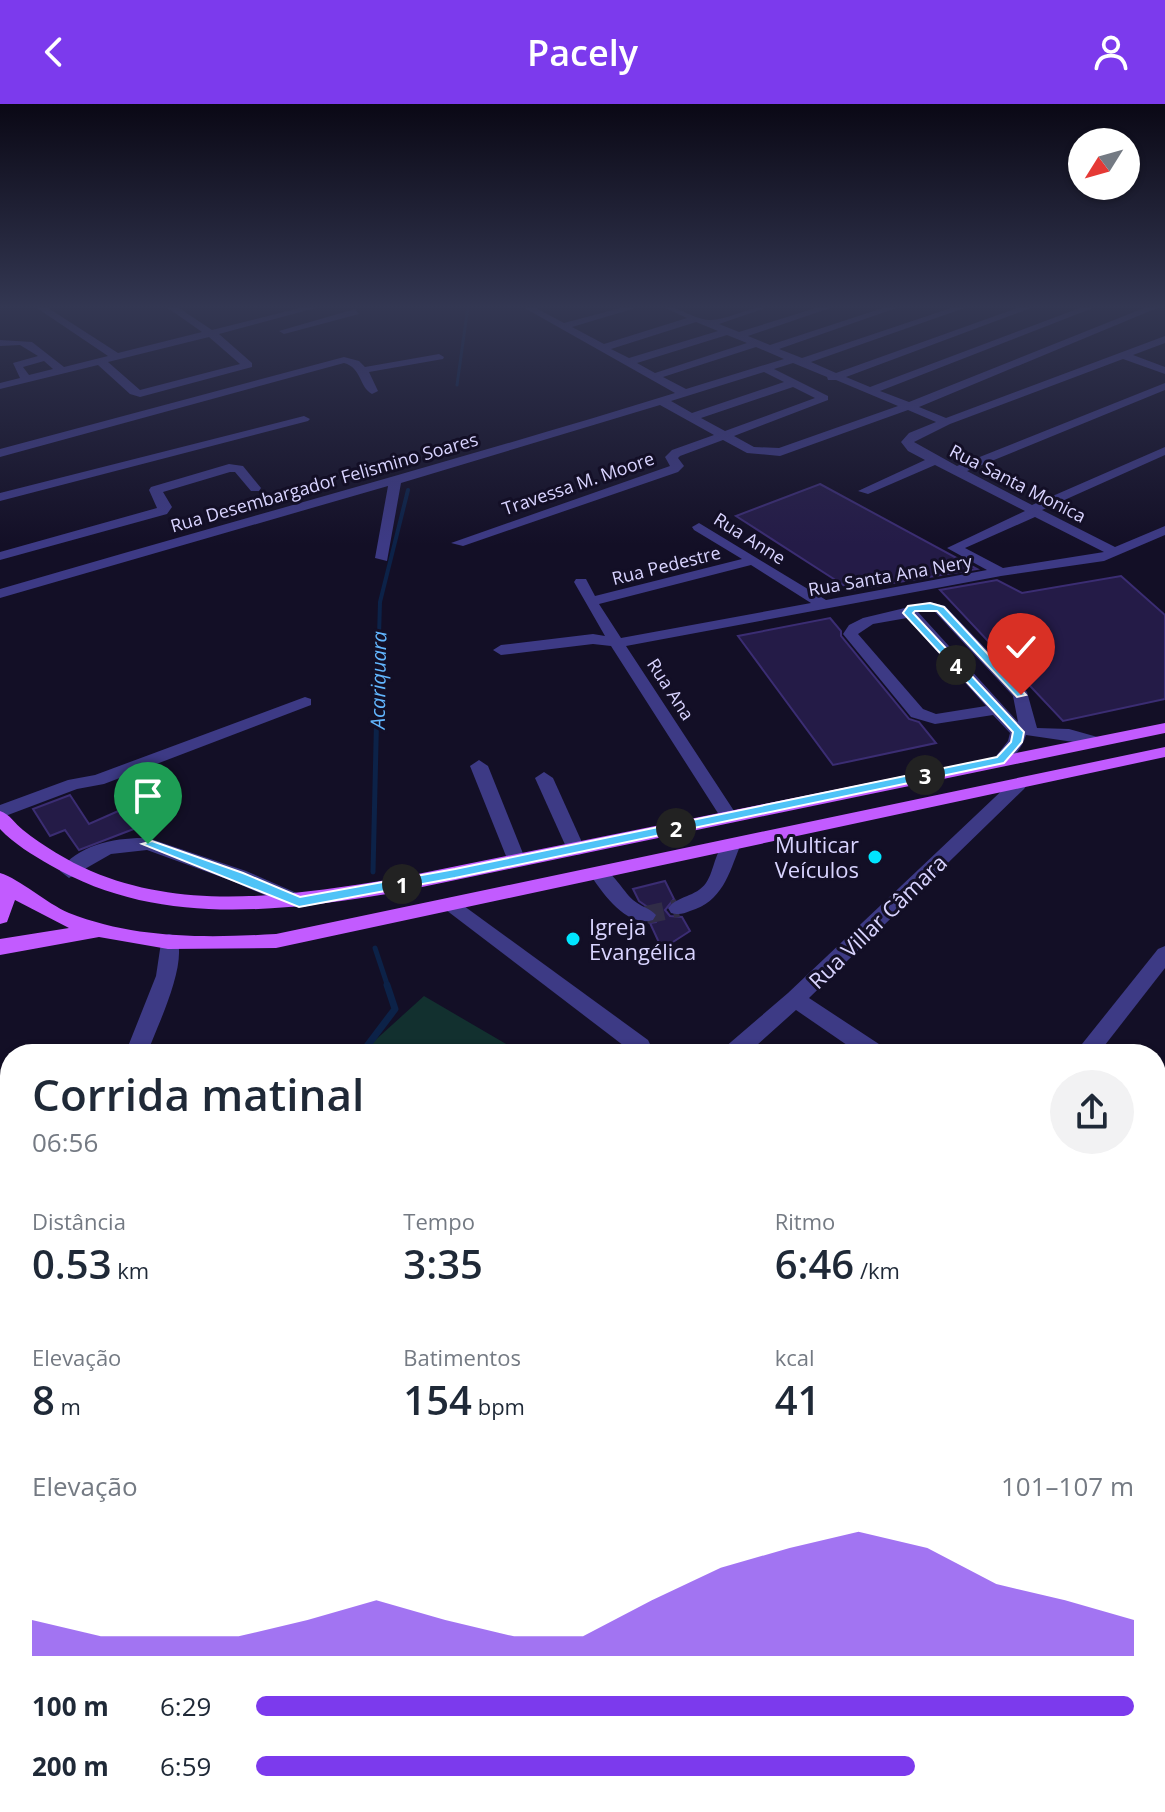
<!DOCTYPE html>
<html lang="pt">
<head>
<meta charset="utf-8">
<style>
  :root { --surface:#fff; --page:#f2f2f3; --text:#1f2937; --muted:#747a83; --accent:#7c3aed }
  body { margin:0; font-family:"Open Sans",sans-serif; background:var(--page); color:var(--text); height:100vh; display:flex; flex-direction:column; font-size:30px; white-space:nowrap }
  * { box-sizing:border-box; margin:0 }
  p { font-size:26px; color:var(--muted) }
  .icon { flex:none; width:44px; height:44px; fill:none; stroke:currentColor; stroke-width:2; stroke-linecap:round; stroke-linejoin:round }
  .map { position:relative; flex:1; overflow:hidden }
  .sheet { position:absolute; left:0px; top:940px; width:1166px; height:768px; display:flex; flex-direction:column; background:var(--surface); border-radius:32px 32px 0 0; box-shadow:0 2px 6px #0004 }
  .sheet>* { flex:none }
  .needle { width:52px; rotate:233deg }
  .controls { position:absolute; left:1068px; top:24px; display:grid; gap:16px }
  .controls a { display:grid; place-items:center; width:72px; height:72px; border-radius:50%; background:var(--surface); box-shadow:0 2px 6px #0004; font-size:40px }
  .pin { position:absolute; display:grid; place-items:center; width:68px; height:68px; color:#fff; margin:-82px -34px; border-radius:50% 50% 50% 0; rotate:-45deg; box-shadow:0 0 8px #0007 }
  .pin .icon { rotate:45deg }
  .km { position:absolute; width:40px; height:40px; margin:-20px; border-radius:50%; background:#222; color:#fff; font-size:22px; line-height:40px; text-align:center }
  .round { display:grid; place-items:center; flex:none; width:84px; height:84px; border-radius:42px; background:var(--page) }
  .summary { display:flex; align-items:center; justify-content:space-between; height:136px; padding:0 32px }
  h1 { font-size:44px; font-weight:600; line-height:60px }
  .stats { display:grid; grid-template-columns:repeat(3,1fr); gap:12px; height:136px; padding:8px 32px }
  .stats div { display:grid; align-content:center }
  .stats b { font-size:40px; font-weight:600 }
  .stats small { font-size:22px; font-weight:400 }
  .stats p { font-size:22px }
  .chart { height:224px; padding:16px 32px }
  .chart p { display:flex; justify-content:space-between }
  .chart svg { width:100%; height:144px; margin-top:8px; fill:var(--accent); opacity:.7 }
  ul { padding:0 32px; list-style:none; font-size:26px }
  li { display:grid; grid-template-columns:128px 96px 1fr; align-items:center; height:60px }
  li i { height:20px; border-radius:10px; background:var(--accent) }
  header { display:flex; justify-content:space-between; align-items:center; height:104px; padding:0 32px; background:var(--accent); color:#fff; font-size:36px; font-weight:600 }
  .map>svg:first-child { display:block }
  .green { fill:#12302f }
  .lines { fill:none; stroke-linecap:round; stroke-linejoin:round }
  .stream-far4 { stroke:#0c2248; stroke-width:3 }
  .stream-far3 { stroke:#0c2248; stroke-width:4 }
  .stream-far2 { stroke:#0c2248; stroke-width:5 }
  .stream-far1 { stroke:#0c2248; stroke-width:7 }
  .stream { stroke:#0c2248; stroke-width:9 }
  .building { fill:#241b47; stroke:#3b2d73; stroke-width:2 }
  .minor-tunnel { stroke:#312d47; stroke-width:18; stroke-dasharray:18 9; stroke-linecap:butt }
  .minor { fill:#3d3a85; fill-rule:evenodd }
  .major { fill:#c25bff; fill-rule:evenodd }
  .route { fill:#4fc3f7; stroke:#fff; stroke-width:2 }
  .poi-dot { fill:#00e5ff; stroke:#130f26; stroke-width:3 }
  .labels { text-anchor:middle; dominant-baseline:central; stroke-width:6; stroke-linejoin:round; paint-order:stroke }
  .far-street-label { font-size:18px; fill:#d9d4ff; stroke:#130f26 }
  .far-water-label { font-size:20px; font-style:italic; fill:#62b6ff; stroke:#130f26 }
  .poi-label { font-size:22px; fill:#d9d4ff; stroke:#130f26; text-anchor:end }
  .street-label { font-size:22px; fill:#d9d4ff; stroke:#130f26 }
</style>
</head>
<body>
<header><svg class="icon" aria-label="back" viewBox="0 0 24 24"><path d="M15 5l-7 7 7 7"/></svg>Pacely<svg class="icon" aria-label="person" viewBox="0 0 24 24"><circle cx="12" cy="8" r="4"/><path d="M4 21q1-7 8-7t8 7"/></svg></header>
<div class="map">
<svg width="1165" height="1708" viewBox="0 0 1165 1708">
  <rect width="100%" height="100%" fill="#130f26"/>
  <g class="green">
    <polygon points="424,892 518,947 522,950 360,950"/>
    <polygon points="10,1267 10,1543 0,1551 0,1273"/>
  </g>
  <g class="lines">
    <polyline class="stream-far4" points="457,281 468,202"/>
    <polyline class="stream-far3" points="377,599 380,498 408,386"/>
    <g class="stream-far2">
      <polyline points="373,768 377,597"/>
      <polyline points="375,844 388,883"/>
    </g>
    <polyline class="stream-far1" points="361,950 395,905 387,881"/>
    <polyline class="stream" points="0,1361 10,1357"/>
  </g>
  <g class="building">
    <polygon points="820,380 977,465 851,486 736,412"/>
    <polygon points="1121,472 1165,511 1165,595 1063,617 940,486 997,476 1022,489"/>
    <polygon points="830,514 841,527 841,532 909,615 919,618 936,639 833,661 738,532"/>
    <polygon points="70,691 89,720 125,704 139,723 79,746 65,726 50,732 33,705"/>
    <polygon points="665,777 674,795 665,806 670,812 682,813 690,827 662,845 650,819 656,818 659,811 639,797 633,785"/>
  </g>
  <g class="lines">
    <polyline class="minor-tunnel" points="646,811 678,804"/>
    <g class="minor">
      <path d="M34,202h11l73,47 84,-21 -37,-26h11l36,24 96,-24h15l-104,28 33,29v4l-112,30 -10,-3 -32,-29 -98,24v-6l20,-5 -7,-15 25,-7 -18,-11 -20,1v-6l32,2 32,25 44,-11zM209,233l31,27 -100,26 -32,-28zM44,257l9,8 -24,6 -6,-8z"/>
      <path d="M521,202h11l32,17 64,-17h14l-70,21 32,17 83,-26 -26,-12c18,0 32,13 48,14 16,1 41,-14 62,-14l-52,18 20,8 83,-26h14l-88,30 22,9 119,-39h13l-123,43 23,9 155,-52h13l-159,56 25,11 187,-67h13l-190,71 24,10 215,-81h13l-218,85 29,11 240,-96h13l-243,101 27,11 219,-82v7l-32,12 32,12v7l-42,-15 -173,65 -36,18 43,24 208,-83v7l-198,81 65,34 133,-58v8l-123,55 73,37 50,-21v9l-61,26 -103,15 -375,70 112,171 -9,6 -6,-2 -112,-175 -18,-2 -92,11 -8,-5 8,-5 92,-11 12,2 -31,-54 2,-3h10l9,17 147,-37 -48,-29 -2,-3 7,-4 127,77 161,-30 -40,-22 78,-37 -90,-46 -67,29 -10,-3 67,-31 -17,-9 -7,-9 8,-9 27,-11 -28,-12 -128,46 -33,-3 -24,-13 -43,16 -2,2 6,8 -6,6 -215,74 -12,-3 219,-77 -5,-9 7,-7 42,-15 -54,-30 -259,78 -14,78 -12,-3 13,-72 -388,112v-9c225,-66 452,-127 675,-196zM696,218l22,9 -89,27 -18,-9zM727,231l20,8 -92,30 -18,-10zM756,243l28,12 -98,30 -23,-12zM793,259l34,14 1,3h8l62,26 -119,42 -25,-1 -20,-11 94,-36v-4l-54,-27zM764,268l20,10 -92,31 -21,-12zM793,283l22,11 -90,33 -24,-13zM1035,413l69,35 -101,16 -38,-20zM751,461l60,38 -190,35 -22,-34z"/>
      <polygon points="355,205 359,210 284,230 279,227"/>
      <path d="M439,250l5,3 -1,2 -74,13 9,19 -6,3c-13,-7 -10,-26 -28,-31l-344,94v-8l344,-92 15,4 6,6z"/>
      <polygon points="304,312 310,315 308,317 0,397 0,389"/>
      <polygon points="229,360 243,362 261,384 259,387 251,387 235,368 230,368 163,388 172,403 167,410 0,456 0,448 157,404 149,386 151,383"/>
      <path d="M930,498l15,4 82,86 10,36 32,1 32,9 2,4 -2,4 -75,-11c-3,11 -14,27 -25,30l-8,-5 15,-19 2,-8 -17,-18 -58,9 -24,-7 -68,-83 6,-9 14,-7zM929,506l6,2 78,84 5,26 -100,-110zM907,514l79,88 -50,8 -13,-5 -65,-75 15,-10z"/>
      <polygon points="305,593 311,595 311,601 104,680 77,685 0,714 0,701 68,676 95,671"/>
      <polygon points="479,656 488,662 526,757 524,762 510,762 470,662"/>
      <polygon points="544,668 553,674 585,745 582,750 576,751 567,745 535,674"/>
      <polygon points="1018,675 1027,681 1024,685 809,894 885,944 888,950 860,950 796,906 747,950 721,950 724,944 788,889 1012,677"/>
      <path d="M148,734l98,33 60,26 3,5 -3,5h-14l-60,-26 -85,-31 -36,4 -42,24 -9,-7c17,-27 58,-34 88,-33z"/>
      <path d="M731,736l9,6c-11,28 -18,56 -50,65 -7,3 -11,4 -19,2l-3,-5c9,-12 28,-11 38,-25 9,-12 9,-39 25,-43z"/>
      <path d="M599,763c15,5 23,23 34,33 8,7 17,8 23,15l-3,5c-26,8 -51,-27 -63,-46z"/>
      <polygon points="453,794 648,936 651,942 648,948 632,948 446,806 443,801"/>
      <path d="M169,830l7,2c13,27 -19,90 -29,118h-22l31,-78 6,-40z"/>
      <polygon points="1165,842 1165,864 1098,950 1074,950 1158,845"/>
      <polygon points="10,1059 10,1080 0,1084 0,1062"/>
      <polygon points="1156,1126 1165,1129 1165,1155 1156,1151"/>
      <polygon points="1156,1483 1165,1487 1165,1520 1156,1516"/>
      <polygon points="10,1577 10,1613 0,1617 0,1581"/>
      <polygon points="339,1698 376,1698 380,1708 344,1708"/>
      <polygon points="885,1698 925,1698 929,1708 890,1708"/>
    </g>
    <g class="major">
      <path d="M1165,619v10l-772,160c-116,19 -237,34 -343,-28 -17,-10 -36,-21 -50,-36v-18c10,3 15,13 23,19 20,16 45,31 68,41 96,41 202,24 302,8z"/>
      <path d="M1165,643v10l-889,191 -108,1 -69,-12 -99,18v-16l69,-11 -54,-28 -8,22 -7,2v-51c20,6 46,30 69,40 66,26 138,25 207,21z"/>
    </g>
  </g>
  <linearGradient id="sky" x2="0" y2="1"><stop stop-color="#0a0815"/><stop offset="0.46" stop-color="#333752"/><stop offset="1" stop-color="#333752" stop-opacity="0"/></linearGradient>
  <rect width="1165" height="441" fill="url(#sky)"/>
  <polygon class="route" points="930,499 944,503 1026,591 1017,593 937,507 915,507 913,509 1024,628 1022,638 1004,659 455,774 299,803 142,740 152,737 243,769 300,793 455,765 997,653 1011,638 1013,628 903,509 908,502"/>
  <g class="poi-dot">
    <circle cx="875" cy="753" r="8"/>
    <circle cx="573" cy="835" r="8"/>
  </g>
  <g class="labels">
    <g class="far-street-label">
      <text transform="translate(324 378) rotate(-16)">Rua Desembargador Felismino Soares</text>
      <text transform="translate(578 379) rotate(-19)">Travessa M. Moore</text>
      <text transform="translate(1018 379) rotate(27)">Rua Santa Monica</text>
      <text transform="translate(750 434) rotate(32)">Rua Anne</text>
      <text transform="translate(666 461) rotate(-14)">Rua Pedestre</text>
      <text transform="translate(890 471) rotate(-10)">Rua Santa Ana Nery</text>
      <text transform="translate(671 585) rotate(57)">Rua Ana</text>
    </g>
    <g class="far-water-label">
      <text transform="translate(378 576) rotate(-89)">Acariquara</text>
    </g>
    <g class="poi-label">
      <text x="859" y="740">Multicar<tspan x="859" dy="25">Veículos</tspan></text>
      <text x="589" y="822" text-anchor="start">Igreja<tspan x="589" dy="25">Evangélica</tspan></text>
    </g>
    <g class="street-label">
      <text transform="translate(877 817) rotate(-44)">Rua Villar Câmara</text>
    </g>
  </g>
</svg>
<div class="controls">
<a><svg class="needle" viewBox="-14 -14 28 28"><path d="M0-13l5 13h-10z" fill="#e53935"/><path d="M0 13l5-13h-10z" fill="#747a83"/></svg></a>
</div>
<div class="pin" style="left:148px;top:740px;background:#1e9e55"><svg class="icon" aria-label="arrive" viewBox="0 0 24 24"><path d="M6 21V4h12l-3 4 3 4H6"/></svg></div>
<div class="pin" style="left:1021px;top:591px;background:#d93025"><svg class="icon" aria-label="check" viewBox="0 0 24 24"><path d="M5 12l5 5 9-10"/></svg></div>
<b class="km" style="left:402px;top:780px">1</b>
<b class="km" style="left:676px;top:724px">2</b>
<b class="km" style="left:925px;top:671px">3</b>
<b class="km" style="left:956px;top:561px">4</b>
<section class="sheet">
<div class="summary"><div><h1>Corrida matinal</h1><p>06:56</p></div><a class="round"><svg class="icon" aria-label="share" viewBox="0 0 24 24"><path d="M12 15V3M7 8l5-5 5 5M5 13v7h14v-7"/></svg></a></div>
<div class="stats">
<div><p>Distância</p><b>0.53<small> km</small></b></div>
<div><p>Tempo</p><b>3:35</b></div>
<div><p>Ritmo</p><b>6:46<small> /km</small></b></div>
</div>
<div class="stats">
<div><p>Elevação</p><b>8<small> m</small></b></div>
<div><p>Batimentos</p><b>154<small> bpm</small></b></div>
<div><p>kcal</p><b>41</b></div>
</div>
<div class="chart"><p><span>Elevação</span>101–107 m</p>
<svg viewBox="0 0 160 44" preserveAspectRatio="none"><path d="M0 44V33L10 38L20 38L30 38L40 33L50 27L60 33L70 38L80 38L90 27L100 17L110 11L120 6L130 11L140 22L150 27L160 33V44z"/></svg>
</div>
<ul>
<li><b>100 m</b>6:29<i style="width:100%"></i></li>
<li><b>200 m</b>6:59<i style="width:75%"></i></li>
</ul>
</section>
</div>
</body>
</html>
